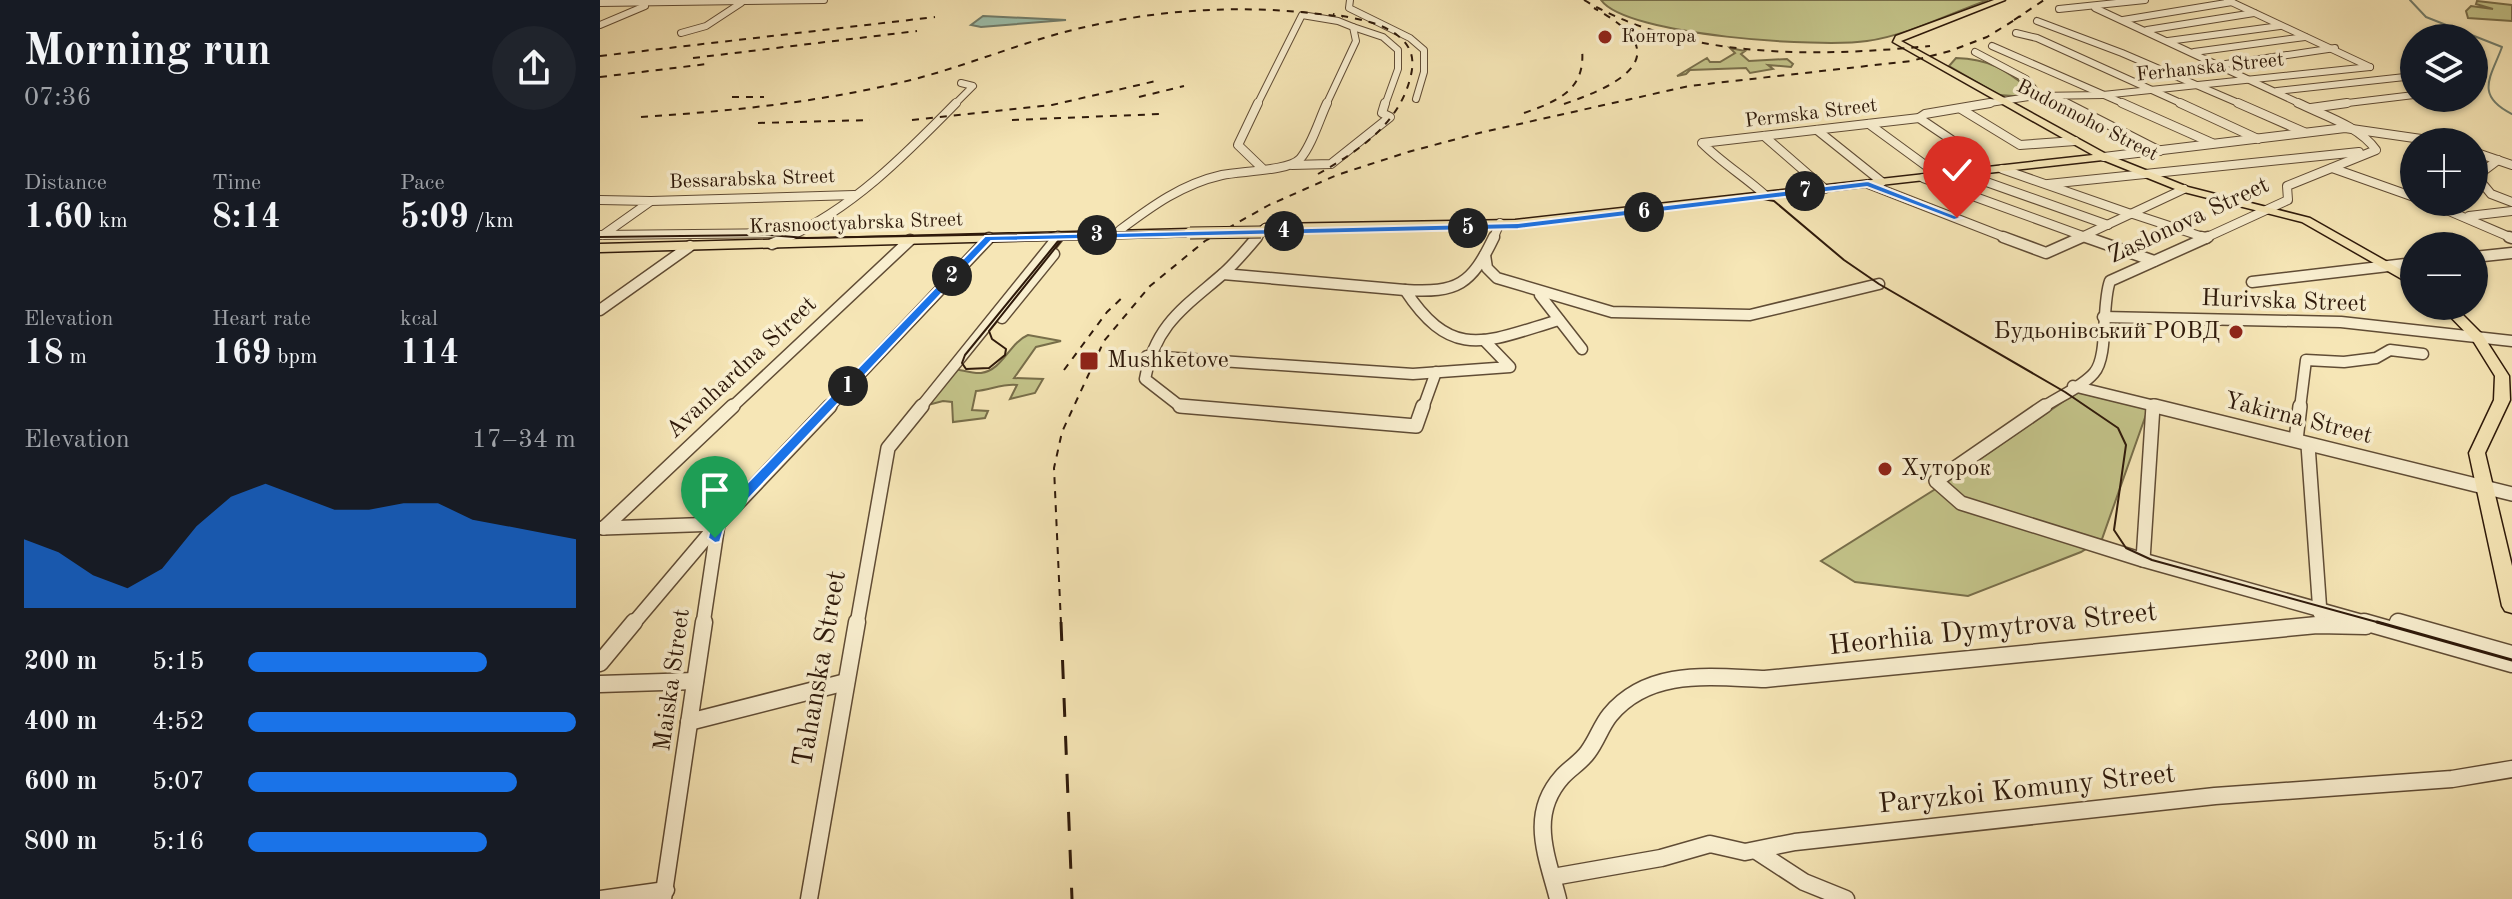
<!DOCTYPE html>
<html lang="en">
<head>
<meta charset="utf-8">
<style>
  :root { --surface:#171b24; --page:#20242c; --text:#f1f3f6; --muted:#9ea1a6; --accent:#1a73e8 }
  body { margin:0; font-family:"Old Standard TT",serif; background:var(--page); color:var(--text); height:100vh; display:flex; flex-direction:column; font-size:30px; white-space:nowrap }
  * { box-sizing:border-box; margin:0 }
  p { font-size:26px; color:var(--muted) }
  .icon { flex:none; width:44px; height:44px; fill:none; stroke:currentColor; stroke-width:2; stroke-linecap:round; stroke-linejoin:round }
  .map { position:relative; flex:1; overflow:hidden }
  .panel { display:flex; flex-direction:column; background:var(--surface); width:600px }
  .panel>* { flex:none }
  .tools { position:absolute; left:1800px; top:24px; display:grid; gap:16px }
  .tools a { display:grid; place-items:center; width:88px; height:88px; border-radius:50%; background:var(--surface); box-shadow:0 2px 6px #0004; font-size:40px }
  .pin { position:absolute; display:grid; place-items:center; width:68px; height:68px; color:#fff; margin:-82px -34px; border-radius:50% 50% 50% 0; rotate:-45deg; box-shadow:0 0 8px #0007 }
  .pin .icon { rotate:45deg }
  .km { position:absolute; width:40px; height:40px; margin:-20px; border-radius:50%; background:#222; color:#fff; font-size:22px; line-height:40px; text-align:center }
  .round { display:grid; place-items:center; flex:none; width:84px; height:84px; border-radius:42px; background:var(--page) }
  .summary { display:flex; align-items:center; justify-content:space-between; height:136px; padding:0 24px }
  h1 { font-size:44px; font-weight:800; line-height:60px }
  .metrics { display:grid; grid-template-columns:repeat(3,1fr); gap:12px; height:136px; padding:8px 24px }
  .metrics div { display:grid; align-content:center }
  .metrics b { font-size:34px; font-weight:800 }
  .metrics small { font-size:22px; font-weight:400 }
  .metrics p { font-size:22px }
  .chart { height:224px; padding:16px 24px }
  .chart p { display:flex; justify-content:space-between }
  .chart svg { width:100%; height:144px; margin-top:8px; fill:var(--accent); opacity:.7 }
  ul { padding:0 24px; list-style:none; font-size:26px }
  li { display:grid; grid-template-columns:128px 96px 1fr; align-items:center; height:60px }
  li i { height:20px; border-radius:10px; background:var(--accent) }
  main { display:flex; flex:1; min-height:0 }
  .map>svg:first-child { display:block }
  .green { fill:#c3c389; stroke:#786e4a; stroke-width:2 }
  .water { fill:#9dc0ad; stroke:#717d6c; stroke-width:2 }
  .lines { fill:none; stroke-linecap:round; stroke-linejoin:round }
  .stream { stroke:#717d6c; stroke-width:2 }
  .minor-far4-casing { stroke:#604c35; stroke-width:8 }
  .minor-far3-casing { stroke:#604c35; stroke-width:10 }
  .minor-far2-casing { stroke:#604c35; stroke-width:13 }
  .minor-far1-casing { stroke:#604c35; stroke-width:16 }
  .minor-casing { stroke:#604c35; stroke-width:19 }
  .major-casing { stroke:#2e190a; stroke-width:3 }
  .minor-far4 { stroke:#f9efd0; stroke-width:6 }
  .minor-far3 { stroke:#f9efd0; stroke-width:8 }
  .minor-far2 { stroke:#f9efd0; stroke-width:10 }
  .minor-far1 { stroke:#f9efd0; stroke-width:13 }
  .minor { stroke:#f9efd0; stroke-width:16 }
  .major { fill:#f6e6b6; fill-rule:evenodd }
  .tram-far1 { stroke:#2e190a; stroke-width:2 }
  .tram { stroke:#2e190a; stroke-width:3 }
  .rail-far1 { stroke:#2e190a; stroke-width:2; stroke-dasharray:7 7; stroke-linecap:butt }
  .rail { stroke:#2e190a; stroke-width:3; stroke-dasharray:19 19; stroke-linecap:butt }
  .major-bridge-casing { stroke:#2e190a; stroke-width:13; stroke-linecap:butt }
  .major-bridge { stroke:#f6e6b6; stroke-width:11 }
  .route { fill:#1a73e8; stroke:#fff; stroke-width:2 }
  .poi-dot { fill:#8f2418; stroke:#f9efd0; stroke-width:3 }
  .labels { text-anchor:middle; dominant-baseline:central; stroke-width:7; stroke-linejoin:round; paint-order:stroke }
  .far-poi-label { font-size:20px; fill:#2e190a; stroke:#f9efd0; text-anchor:start }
  .far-street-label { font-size:20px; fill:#2e190a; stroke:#f9efd0 }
  .street-label { font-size:24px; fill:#2e190a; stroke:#f9efd0 }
  .poi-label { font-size:24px; fill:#2e190a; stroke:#f9efd0; text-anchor:start }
  .near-street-label { font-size:28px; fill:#2e190a; stroke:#f9efd0 }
</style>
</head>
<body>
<main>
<section class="panel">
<div class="summary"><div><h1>Morning run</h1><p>07:36</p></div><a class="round"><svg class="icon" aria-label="share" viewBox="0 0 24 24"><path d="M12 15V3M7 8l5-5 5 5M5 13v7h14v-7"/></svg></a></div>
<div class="metrics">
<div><p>Distance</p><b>1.60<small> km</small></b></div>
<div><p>Time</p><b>8:14</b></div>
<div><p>Pace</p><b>5:09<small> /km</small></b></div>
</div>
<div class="metrics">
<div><p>Elevation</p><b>18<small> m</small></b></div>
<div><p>Heart rate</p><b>169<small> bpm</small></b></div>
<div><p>kcal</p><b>114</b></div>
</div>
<div class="chart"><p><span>Elevation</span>17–34 m</p>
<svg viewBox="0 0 160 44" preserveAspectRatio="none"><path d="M0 44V23L10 27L20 34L30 38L40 32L50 19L60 10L70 6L80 10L90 14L100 14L110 12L120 12L130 17L140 19L150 21L160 23V44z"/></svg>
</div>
<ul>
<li><b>200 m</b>5:15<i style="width:73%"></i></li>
<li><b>400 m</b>4:52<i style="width:100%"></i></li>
<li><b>600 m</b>5:07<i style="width:82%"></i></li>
<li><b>800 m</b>5:16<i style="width:73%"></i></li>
</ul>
</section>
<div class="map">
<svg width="1912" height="899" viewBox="0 0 1912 899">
  <rect width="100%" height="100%" fill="#f6e6b6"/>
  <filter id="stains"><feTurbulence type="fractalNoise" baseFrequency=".0025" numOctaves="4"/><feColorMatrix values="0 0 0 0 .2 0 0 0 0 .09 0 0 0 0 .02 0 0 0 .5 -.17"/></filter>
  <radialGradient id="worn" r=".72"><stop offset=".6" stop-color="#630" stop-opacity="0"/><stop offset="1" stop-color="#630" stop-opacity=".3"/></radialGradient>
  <g class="green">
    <path d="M1001,0h387c-37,13 -82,36 -121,41 -45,7 -241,-5 -266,-41z"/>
    <polygon points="1877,1 1912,5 1912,21 1868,18 1866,11 1871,6 1893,9 1876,4"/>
    <polygon points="1130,48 1145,51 1141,54 1149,61 1187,59 1193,64 1191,67 1168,65 1173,69 1150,73 1146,68 1090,70 1086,74 1077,76 1107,58 1110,62 1120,62 1135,53"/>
    <path d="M1356,58c33,1 49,11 75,32l-4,7 -28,-2 -50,-29z"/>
    <path d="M428,335l33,6 -25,6 -22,31 29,1 -8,14 -25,6 7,-14c-12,-2 -28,5 -41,6l-4,19 16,1 -3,7 -32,4 -1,-20 -9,-1 -19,5 30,-37c8,1 20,5 27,4 22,-3 28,-30 47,-38z"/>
    <polygon points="1477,392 1548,409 1502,539 1481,552 1368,596 1255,582 1221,561 1345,483"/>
  </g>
  <polygon class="water" points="383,16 466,20 381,27 371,25"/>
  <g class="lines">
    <path class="stream" d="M1810,0l16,17 76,30c-11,30 -28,48 10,67"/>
    <defs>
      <g id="minor-far4">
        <polyline points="750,0 749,8 810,38 824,50 824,72 816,99"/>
        <polyline points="1627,0 1770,67"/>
        <polyline points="0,3 224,0"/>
        <polyline points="1495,8 1703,105"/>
        <polyline points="1459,9 1545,0"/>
        <polyline points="1523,20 1632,2"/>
        <polyline points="1437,21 1522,53 1643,105"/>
        <polyline points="0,25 45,6"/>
        <polyline points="753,27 783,37 798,50 798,69 785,105"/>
        <polyline points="1547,30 1654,13"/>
        <polyline points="81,33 106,26 141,3"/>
        <polyline points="1416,33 1437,38 1585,105"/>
        <polyline points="1568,41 1680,26"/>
        <polyline points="1392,46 1527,105"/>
        <polyline points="1375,52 1426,79 1437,93 1435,96"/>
        <polyline points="1594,52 1705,37"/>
        <polyline points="1619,65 1735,48"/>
        <polyline points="1874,78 1882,80 1878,88 1874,88"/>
        <polyline points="1677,91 1814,76"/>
        <polyline points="1455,98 1470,105"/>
        <polyline points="354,105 373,86 361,83"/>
        <polyline points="657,105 702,15 738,21 753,27 756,41 726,105"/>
        <polyline points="1377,105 1435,96 1503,95 1770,67"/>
        <polyline points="1731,105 1814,95"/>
      </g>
      <g id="minor-far3">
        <polyline points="658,103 638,145 662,168"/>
        <polyline points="1466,103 1560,151"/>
        <polyline points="1522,103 1612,143"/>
        <polyline points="1580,103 1658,139"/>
        <polyline points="1638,103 1704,132"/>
        <polyline points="1711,108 1747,103"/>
        <polyline points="1361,109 1420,145 1475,141"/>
        <polyline points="1319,118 1368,151"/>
        <polyline points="1269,124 1340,176"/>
        <polyline points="1217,130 1282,182"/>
        <polyline points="1164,136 1225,189"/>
        <polyline points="1874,152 1912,165"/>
        <polyline points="1504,157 1745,128 1842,142"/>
        <polyline points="692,165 731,164 790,117 782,113 785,103"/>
        <polyline points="1732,168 1814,197"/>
        <polyline points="1402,169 1531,214"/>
        <polyline points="1361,173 1508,225"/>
        <polyline points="1877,177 1891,194 1912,202"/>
        <polyline points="1323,178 1491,239"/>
        <polyline points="1874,178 1898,160"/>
        <polyline points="1268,184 1409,239"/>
        <polyline points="1448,184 1759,152"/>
        <path d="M1165,195c-21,-19 -43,-32 -63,-52l217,-25 6,-4 65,-11"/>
        <polyline points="0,200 51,201 3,235"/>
        <polyline points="51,201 254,195"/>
        <polyline points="1828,202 1912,238"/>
        <polyline points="1533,214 1606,238"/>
        <polyline points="1869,216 1912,211"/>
        <path d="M520,230c32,-24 62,-46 102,-55 18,-4 67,-4 78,-16 12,-14 19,-39 27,-56"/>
        <polyline points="0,235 193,233"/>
        <path d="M184,239c67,-29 121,-84 172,-136"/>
        <polyline points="456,239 458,236"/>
        <polyline points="656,239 665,228"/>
        <polyline points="893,239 900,223"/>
        <polyline points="1477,239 1584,189"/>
        <path d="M1603,239l85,-39 -1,-14 89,-36c-17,-24 -51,-34 -78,-47"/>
      </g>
      <g id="minor-far2">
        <path d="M894,237c-23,48 -36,56 -89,53 48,73 82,51 154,30"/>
        <polyline points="1403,237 1446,253 1482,237"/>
        <polyline points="1486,237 1554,261"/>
        <polyline points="1601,237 1606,238"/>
        <polyline points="1909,237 1912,238"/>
        <polyline points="172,244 188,237"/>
        <polyline points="885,255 887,268 897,278 1012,312 1150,315 1279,284"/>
        <polyline points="1874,257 1912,253"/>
        <polyline points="623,274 805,290"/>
        <polyline points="1652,282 1814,263"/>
        <polyline points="940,295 982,349"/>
        <polyline points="0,310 90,246"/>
        <polyline points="1503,317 1741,322 1912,341"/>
        <polyline points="402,318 454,254"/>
        <polyline points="547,356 813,374 910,367 884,340"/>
        <polyline points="1473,386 1563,408"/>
        <polyline points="131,408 310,240"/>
        <polyline points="228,408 389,238"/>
        <polyline points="320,408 458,237"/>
        <path d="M595,408l-14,-1 -36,-28c10,-55 40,-72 79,-106 12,-11 23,-24 33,-36"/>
        <polyline points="823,408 836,372"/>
        <path d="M1442,408c16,-11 40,-21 52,-35 15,-17 7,-68 16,-92l98,-44"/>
        <polyline points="1700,408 1706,360 1744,362 1776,358 1790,350 1823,354"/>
      </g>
      <g id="minor-far1">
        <polyline points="580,406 816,426 823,406"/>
        <polyline points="1445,406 1336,481 1361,503 1543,560 1771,624"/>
        <polyline points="1555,406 1912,494"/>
        <polyline points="1696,440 1700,406"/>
        <polyline points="1708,445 1720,613"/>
        <polyline points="3,528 118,524"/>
        <polyline points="4,528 133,406"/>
        <polyline points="1543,560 1553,406"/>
        <polyline points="1797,622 1806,624"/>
        <polyline points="33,624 116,526"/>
        <polyline points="103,624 118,524 230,406"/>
        <polyline points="257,624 288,448 322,406"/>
      </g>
      <g id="minor">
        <polyline points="1764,622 1912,664"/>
        <polyline points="1798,622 1912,654"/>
        <polyline points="0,663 34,622"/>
        <polyline points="0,684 95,681"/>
        <polyline points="89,722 246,682"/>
        <polyline points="1158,852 1204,882 1246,899"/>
        <polyline points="953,877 1061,858 1110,844 1145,852 1195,842 1615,796 1852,779 1912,769"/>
        <polyline points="0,899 66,890"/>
        <polyline points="63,899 104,622"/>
        <polyline points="209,899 257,622"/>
        <path d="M958,899c-11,-43 -30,-84 4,-122 8,-9 19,-15 26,-25 9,-12 13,-26 22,-37 39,-47 101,-38 155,-36l552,-54 49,1"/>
      </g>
      <g id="major">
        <polygon points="1394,0 1405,0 1301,41 1508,155 1588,187 1710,218 1814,277 1814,286 1702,222 1580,191 1503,160 915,226 665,232 659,228 665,224 915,220 1493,155 1293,42 1296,36"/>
        <polygon points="590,229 594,230 594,236 0,252 0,244"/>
        <polygon points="1840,306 1854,306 1882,334 1909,376 1910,400 1885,453 1912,566 1912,613 1905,611 1902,606 1869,453 1894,400 1895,376 1872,339"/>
      </g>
    </defs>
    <use href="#minor-far4" class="minor-far4-casing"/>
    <use href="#minor-far3" class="minor-far3-casing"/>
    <use href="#minor-far2" class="minor-far2-casing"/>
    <use href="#minor-far1" class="minor-far1-casing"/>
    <use href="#minor" class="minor-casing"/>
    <use href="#major" class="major-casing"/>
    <use href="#minor-far4" class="minor-far4"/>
    <use href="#minor-far3" class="minor-far3"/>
    <use href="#minor-far2" class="minor-far2"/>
    <use href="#minor-far1" class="minor-far1"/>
    <use href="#minor" class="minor"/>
    <use href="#major" class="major"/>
    <g class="tram-far1">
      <polygon points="451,233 464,237 389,331 392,339 406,349 405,355 389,368 366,369 362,363 365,355 459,240 459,236 444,235"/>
      <polyline points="0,237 169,235 206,238 917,225 1152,197 1174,201 1244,260 1279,284 1465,392 1518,428 1526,445 1514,530 1526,548 1552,560 1784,624"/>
    </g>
    <polyline class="tram" points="1777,622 1912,660"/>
    <g class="rail-far1">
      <path d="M984,0c101,60 232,57 346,46"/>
      <polyline points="1414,20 1444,0"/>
      <polyline points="0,56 335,17"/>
      <polyline points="93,58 317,31"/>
      <polyline points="0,77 107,64"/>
      <polyline points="132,97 164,97"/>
      <polyline points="539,97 584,86"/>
      <path d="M964,104c62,-21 113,-51 30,-96"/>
      <path d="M924,113c34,-12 62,-23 58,-64"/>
      <path d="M41,117c91,-6 181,-15 270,-37 51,-13 99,-33 150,-47 93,-25 187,-30 282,-16"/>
      <polyline points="312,120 452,105 556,81"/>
      <polyline points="412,120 561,114"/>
      <polyline points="158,123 270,120"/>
      <path d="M718,174c39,-22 80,-49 92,-95 5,-18 3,-32 -13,-44 -18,-14 -42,-16 -64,-21"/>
      <polyline points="464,370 507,312 525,295"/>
      <polyline points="461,624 454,468 462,432 504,341 550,286 605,241 669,205 737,175 808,152 879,133 1089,86 1311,61 1350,51 1387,37 1421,16"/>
    </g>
    <polyline class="rail" points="461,622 472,899"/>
    <defs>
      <polyline id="major-bridge" points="590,233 661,232"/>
    </defs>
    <use href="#major-bridge" class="major-bridge-casing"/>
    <use href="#major-bridge" class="major-bridge"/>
  </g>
  <polygon class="route" points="1268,181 1362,218 1354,220 1267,187 918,229 391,241 139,509 125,525 120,542 115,543 108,538 111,524 129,502 385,236 918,223"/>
  <g class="poi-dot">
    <circle cx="1005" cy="37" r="8"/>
    <circle cx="1636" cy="332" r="8"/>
    <rect x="479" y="351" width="20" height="20" rx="4"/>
    <circle cx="1285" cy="469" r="8"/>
  </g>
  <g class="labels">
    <g class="far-poi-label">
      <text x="1021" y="37">Контора</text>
    </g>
    <g class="far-street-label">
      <text transform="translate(1610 68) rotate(-6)">Ferhanska Street</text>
      <text transform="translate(1211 114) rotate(-7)">Permska Street</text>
      <text transform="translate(1487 121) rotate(27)">Budonnoho Street</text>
      <text transform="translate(152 180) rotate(-2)">Bessarabska Street</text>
      <text transform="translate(256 224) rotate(-2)">Krasnooctyabrska Street</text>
    </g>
    <g class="street-label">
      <text transform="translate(1589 221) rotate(-25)">Zaslonova Street</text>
      <text transform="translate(1684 302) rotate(2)">Hurivska Street</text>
      <text transform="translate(142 368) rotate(-43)">Avanhardna Street</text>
      <text transform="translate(1698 419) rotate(14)">Yakirna Street</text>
      <text transform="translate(73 680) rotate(-82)">Maiska Street</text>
    </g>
    <g class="poi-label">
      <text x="1620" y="332" text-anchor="end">Будьонівський РОВД</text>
      <text x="507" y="361">Mushketove</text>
      <text x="1301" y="469">Хуторок</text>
    </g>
    <g class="near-street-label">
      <text transform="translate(1393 630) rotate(-6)">Heorhiia Dymytrova Street</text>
      <text transform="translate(221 669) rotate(-80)">Tahanska Street</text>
      <text transform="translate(1427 790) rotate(-6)">Paryzkoi Komuny Street</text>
    </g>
  </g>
  <rect width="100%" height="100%" filter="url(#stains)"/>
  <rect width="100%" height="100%" fill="url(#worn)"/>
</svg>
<div class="tools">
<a><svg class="icon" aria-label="layers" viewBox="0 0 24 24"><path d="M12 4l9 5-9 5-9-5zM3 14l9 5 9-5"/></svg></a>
<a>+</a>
<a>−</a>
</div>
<div class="pin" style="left:115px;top:538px;background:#1e9e55"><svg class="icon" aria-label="arrive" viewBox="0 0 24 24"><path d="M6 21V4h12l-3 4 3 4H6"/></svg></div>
<div class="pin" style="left:1357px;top:218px;background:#d93025"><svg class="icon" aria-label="check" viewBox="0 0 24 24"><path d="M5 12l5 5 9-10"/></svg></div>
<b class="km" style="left:248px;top:386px">1</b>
<b class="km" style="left:352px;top:276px">2</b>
<b class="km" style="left:497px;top:235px">3</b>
<b class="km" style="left:684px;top:231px">4</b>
<b class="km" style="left:868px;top:228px">5</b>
<b class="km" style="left:1044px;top:212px">6</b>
<b class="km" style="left:1205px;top:191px">7</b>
</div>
</main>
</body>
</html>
